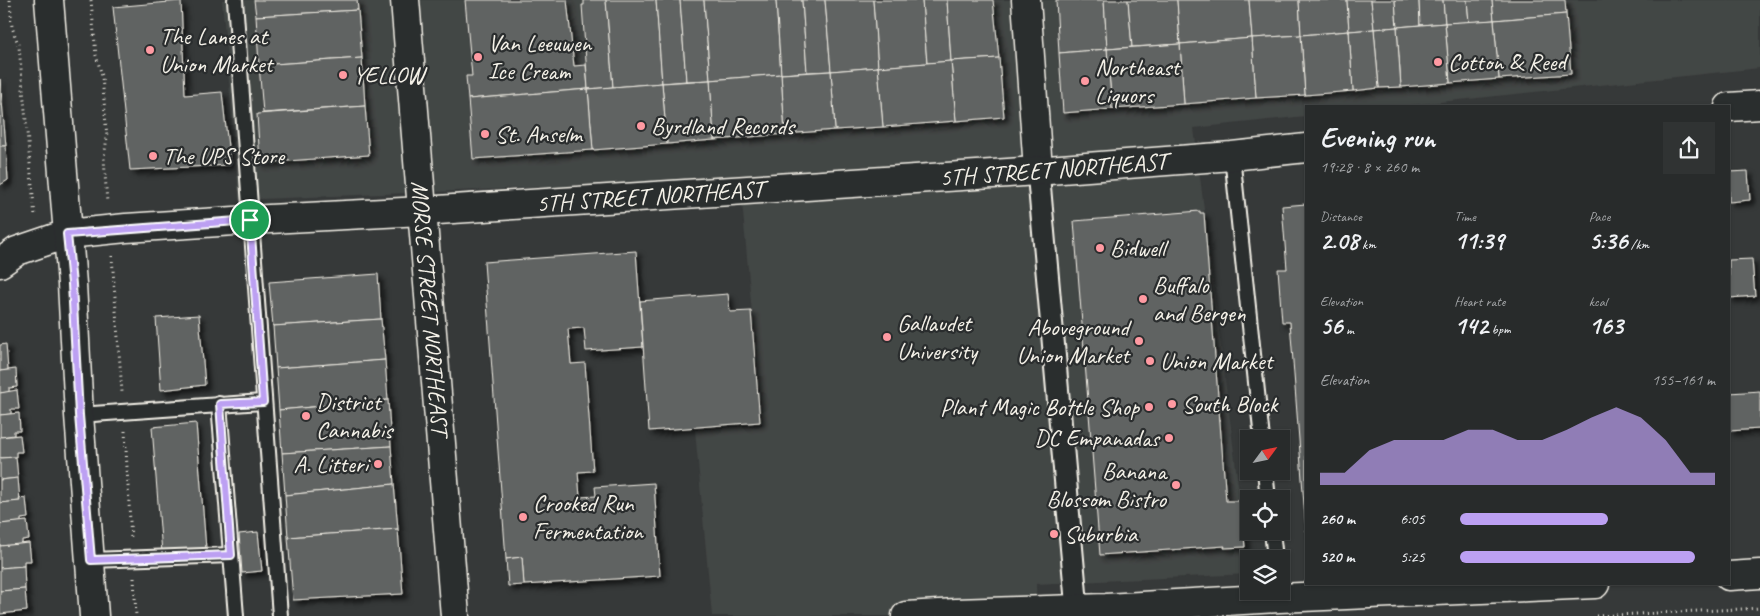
<!DOCTYPE html>
<html lang="en">
<head>
<meta charset="utf-8">
<style>
  :root { --surface:#282b2b; --page:#303333; --text:#f1f3f6; --muted:#a5a7a9; --line:#444747; --accent:#bca0f2 }
  body { margin:0; font-family:Caveat,sans-serif; background:var(--page); color:var(--text); height:100vh; display:flex; flex-direction:column; font-size:19px; white-space:nowrap }
  * { box-sizing:border-box; margin:0 }
  p { font-size:16px; color:var(--muted) }
  .icon { flex:none; width:28px; height:28px; fill:none; stroke:currentColor; stroke-width:2; stroke-linecap:round; stroke-linejoin:round }
  .map { position:relative; flex:1; overflow:hidden }
  .panel { position:absolute; left:1305px; top:105px; width:425px; height:480px; display:flex; flex-direction:column; background:var(--surface); border-radius:0px; box-shadow:0 1px 4px #0004,0 0 0 1px var(--line) }
  .panel>* { flex:none }
  .needle { width:32px; rotate:57deg }
  .tools { position:absolute; left:1240px; top:430px; display:grid; gap:10px }
  .tools a { display:grid; place-items:center; width:50px; height:50px; border-radius:0px; background:var(--surface); box-shadow:0 1px 4px #0004,0 0 0 1px var(--line); font-size:25px }
  .pin { position:absolute; display:grid; place-items:center; width:42px; height:42px; color:#fff; margin:-21px; border:2px solid #fff; border-radius:50%; box-shadow:0 1px 5px #0007 }
  .round { display:grid; place-items:center; flex:none; width:52px; height:52px; border-radius:0px; background:var(--page) }
  .head { display:flex; align-items:center; justify-content:space-between; height:85px; padding:0 15px }
  h1 { font-size:28px; font-weight:700; line-height:38px }
  .figures { display:grid; grid-template-columns:repeat(3,1fr); gap:8px; height:85px; padding:5px 15px }
  .figures div { display:grid; align-content:center }
  .figures b { font-size:25px; font-weight:700 }
  .figures small { font-size:14px; font-weight:400 }
  .figures p { font-size:14px }
  .chart { height:140px; padding:10px 15px }
  .chart p { display:flex; justify-content:space-between }
  .chart svg { width:100%; height:90px; margin-top:5px; fill:var(--accent); opacity:.7 }
  ul { padding:0 15px; list-style:none; font-size:16px }
  li { display:grid; grid-template-columns:80px 60px 1fr; align-items:center; height:38px }
  li i { height:12px; border-radius:6px; background:var(--accent) }
  .map>svg:first-child { display:block }
  .built { fill:#434645 }
  .building { fill:#616362; stroke:#f4f1e8; filter:url(#shadow) }
  .lines { fill:none; stroke-linecap:round; stroke-linejoin:round }
  .service-casing { stroke:#f4f1e8; stroke-width:18 }
  .pedestrian-casing { stroke:#f4f1e8; stroke-width:25 }
  .minor-casing { stroke:#f4f1e8; stroke-width:31 }
  .primary-casing { stroke:#f4f1e8; stroke-width:31 }
  .path { stroke:#f4f1e8; stroke-width:3; stroke-dasharray:1 4; stroke-linecap:butt }
  .service { stroke:#2a2d2e; stroke-width:14 }
  .pedestrian { stroke:#2a2d2e; stroke-width:21 }
  .minor { stroke:#2a2d2e; stroke-width:28 }
  .primary { stroke:#2a2d2e; stroke-width:28 }
  .route-casing { stroke:#fff; stroke-width:10 }
  .route { stroke:#bca0f2; stroke-width:6 }
  .poi-dot { fill:#ff9aa2; stroke:#2a2d2e; stroke-width:2 }
  .labels { text-anchor:middle; dominant-baseline:central; stroke-width:4.5; stroke-linejoin:round; paint-order:stroke }
  .poi-label { font-size:24px; fill:#f4f1e8; stroke:#2a2d2e; text-anchor:start }
  .street-label { font-size:24px; fill:#f4f1e8; stroke:#2a2d2e }
</style>
</head>
<body>
<div class="map">
<svg width="1760" height="616" viewBox="0 0 1760 616">
  <defs>
    <filter id="shadow"><feDropShadow dx="4.5" dy="4.5" stdDeviation="2.5" flood-color="#0009"/></filter>
  </defs>
  <rect width="100%" height="100%" fill="#363939"/>
  <filter id="ink" filterUnits="userSpaceOnUse"><feTurbulence type="fractalNoise" baseFrequency=".02" numOctaves="2"/><feDisplacementMap in="SourceGraphic" scale="10" xChannelSelector="R" yChannelSelector="G"/><feConvolveMatrix kernelMatrix="1 2 1 2 8 2 1 2 1" color-interpolation-filters="sRGB"/></filter>
  <g filter="url(#ink)">
    <polygon class="built" points="222,0 1760,0 1760,68 1402,106 1306,106 1306,116 1194,128 1249,574 1036,584 1037,616 712,616 695,430 762,425 740,179 239,200"/>
    <g class="building">
      <polygon points="254,0 357,0 358,10 256,16"/>
      <polygon points="465,0 567,0 574,66 586,65 588,89 468,99 466,76 472,76"/>
      <polygon points="584,0 606,0 613,87 588,89 582,5 584,5"/>
      <polygon points="606,0 656,0 662,83 613,87"/>
      <polygon points="656,0 680,0 686,81 662,83"/>
      <polygon points="680,0 704,0 710,80 686,81"/>
      <polygon points="704,0 776,0 781,74 710,80"/>
      <polygon points="776,0 802,0 807,72 781,74"/>
      <polygon points="802,0 825,0 831,71 807,72"/>
      <polygon points="825,0 873,0 878,67 831,71"/>
      <polygon points="873,0 922,0 927,63 878,67"/>
      <polygon points="922,0 947,0 951,61 927,63"/>
      <polygon points="947,0 993,0 999,58 951,61"/>
      <polygon points="1056,0 1104,0 1107,49 1059,53"/>
      <polygon points="1104,0 1128,0 1132,47 1107,49"/>
      <polygon points="1128,0 1177,0 1180,44 1132,47"/>
      <polygon points="1177,0 1249,0 1252,38 1180,44"/>
      <polygon points="1249,0 1299,0 1301,35 1252,38"/>
      <polygon points="1299,0 1347,0 1349,31 1301,35"/>
      <polygon points="1347,0 1371,0 1374,29 1349,31"/>
      <polygon points="1371,0 1395,0 1397,27 1374,29"/>
      <polygon points="1395,0 1419,0 1420,25 1397,27"/>
      <polygon points="1419,0 1443,0 1445,23 1420,25"/>
      <polygon points="1443,0 1467,0 1469,22 1445,23"/>
      <polygon points="1467,0 1492,0 1494,20 1469,22"/>
      <polygon points="1492,0 1565,0 1566,14 1494,20"/>
      <polygon points="181,1 185,95 222,92 230,165 130,170 113,7"/>
      <polygon points="358,10 362,58 259,65 256,16"/>
      <polygon points="1566,14 1571,74 1499,79 1494,20"/>
      <polygon points="1494,20 1499,79 1450,83 1445,23"/>
      <polygon points="1445,23 1450,83 1401,87 1397,27"/>
      <polygon points="1397,27 1401,87 1379,88 1374,29"/>
      <polygon points="1374,29 1379,88 1353,91 1349,31"/>
      <polygon points="1349,31 1353,91 1305,95 1301,35"/>
      <polygon points="1301,35 1305,95 1256,98 1252,38"/>
      <polygon points="1252,38 1256,98 1184,104 1180,44"/>
      <polygon points="1180,44 1184,104 1112,109 1107,49"/>
      <polygon points="1107,49 1112,109 1063,113 1059,53"/>
      <polygon points="362,58 365,106 263,113 259,65"/>
      <polygon points="999,58 1004,117 956,121 951,61"/>
      <polygon points="951,61 956,121 883,127 878,67"/>
      <polygon points="878,67 883,127 835,130 831,71"/>
      <polygon points="831,71 835,130 785,134 781,74"/>
      <polygon points="781,74 785,134 714,140 710,80"/>
      <polygon points="0,79 6,146 0,146"/>
      <polygon points="710,80 714,140 667,144 662,83"/>
      <polygon points="662,83 667,144 593,150 588,89"/>
      <polygon points="588,89 593,150 473,159 468,99"/>
      <polygon points="365,106 369,155 260,163 257,114"/>
      <polygon points="0,146 6,146 8,180 0,185"/>
      <polygon points="1748,171 1750,200 1729,202 1729,172"/>
      <polygon points="1306,204 1306,531 1290,322 1282,322 1278,269 1287,269 1282,206"/>
      <polygon points="1200,211 1200,213 1204,213 1226,501 1241,501 1245,547 1224,548 1225,546 1100,555 1074,221"/>
      <polygon points="636,251 643,347 586,351 584,328 568,329 571,364 585,363 593,471 578,472 580,497 596,496 595,487 654,483 660,576 524,585 522,557 506,559 484,262"/>
      <polygon points="1752,259 1755,296 1729,298 1729,260"/>
      <polygon points="378,274 381,319 273,326 269,282"/>
      <polygon points="728,294 730,312 751,311 760,422 649,431 640,301"/>
      <polygon points="199,315 205,385 161,390 156,318"/>
      <polygon points="381,319 385,360 276,368 273,326"/>
      <polygon points="6,344 8,370 0,371 0,345"/>
      <polygon points="385,360 388,400 279,410 276,368"/>
      <polygon points="16,369 17,387 9,388 9,392 0,393 0,371"/>
      <polygon points="17,390 19,409 11,409 11,414 0,415 0,393"/>
      <polygon points="1760,391 1760,429 1729,431 1729,393"/>
      <polygon points="388,400 391,446 282,453 279,410"/>
      <polygon points="19,413 20,431 14,431 14,435 0,437 0,415"/>
      <polygon points="196,423 206,549 162,553 152,427"/>
      <polygon points="20,435 22,452 16,452 16,457 0,458 0,437"/>
      <polygon points="391,446 394,484 285,495 282,453"/>
      <polygon points="16,457 18,478 0,480 0,458"/>
      <polygon points="18,478 20,501 0,503 0,480"/>
      <polygon points="394,484 398,529 288,537 285,495"/>
      <polygon points="26,498 28,518 21,519 21,522 0,524 0,503 20,501 19,499"/>
      <polygon points="27,521 29,539 22,540 22,544 0,546 0,524"/>
      <polygon points="398,529 403,594 293,600 288,537"/>
      <polygon points="258,532 262,571 242,573 239,534"/>
      <polygon points="29,543 31,561 24,561 24,566 0,568 0,546"/>
      <polygon points="522,557 524,585 508,586 506,559"/>
      <polygon points="24,566 25,589 0,591 0,568"/>
      <polygon points="25,589 27,611 0,614 0,591"/>
    </g>
    <g class="lines">
      <defs>
        <g id="service">
          <polyline points="235,0 280,616"/>
          <polyline points="1232,156 1262,439"/>
          <polyline points="219,404 236,616"/>
          <polyline points="79,415 263,402"/>
          <polyline points="1265,471 1268,499"/>
          <polyline points="1272,531 1275,559"/>
          <polyline points="91,560 231,555"/>
        </g>
        <polyline id="pedestrian" points="1038,170 1077,610"/>
        <g id="minor">
          <path id="s1" d="M405,0l50,616"/>
          <polyline points="1026,0 1038,170"/>
          <polyline points="1729,107 1760,105"/>
          <path id="s2" d="M0,263l17,-12 50,-17 59,-6 124,-8 172,-9 586,-38 224,-17 74,-8"/>
        </g>
        <g id="primary">
          <polyline points="49,0 72,284 79,415 94,616"/>
          <polyline points="1729,576 1760,574"/>
          <polyline points="906,616 956,613 1106,608 1279,598 1595,584"/>
        </g>
      </defs>
      <use href="#service" class="service-casing"/>
      <use href="#pedestrian" class="pedestrian-casing"/>
      <use href="#minor" class="minor-casing"/>
      <use href="#primary" class="primary-casing"/>
      <g class="path">
        <polyline points="10,0 12,27 19,47 35,217"/>
        <polyline points="91,0 96,55 102,76 107,137 104,158 107,203"/>
        <polyline points="112,256 122,392"/>
        <polyline points="125,431 131,539"/>
        <polyline points="134,578 136,616"/>
        <polyline points="1596,616 1760,608"/>
      </g>
      <use href="#service" class="service"/>
      <use href="#pedestrian" class="pedestrian"/>
      <use href="#minor" class="minor"/>
      <use href="#primary" class="primary"/>
    </g>
  </g>
  <g class="lines" filter="url(#ink)">
    <defs>
      <polygon id="route" points="250,220 263,402 220,404 231,555 91,560 79,415 72,284 67,234"/>
    </defs>
    <use href="#route" class="route-casing"/>
    <use href="#route" class="route"/>
  </g>
  <g class="poi-dot">
    <circle cx="150" cy="50" r="5"/>
    <circle cx="478" cy="57" r="5"/>
    <circle cx="1438" cy="62" r="5"/>
    <circle cx="343" cy="75" r="5"/>
    <circle cx="1085" cy="81" r="5"/>
    <circle cx="641" cy="126" r="5"/>
    <circle cx="485" cy="134" r="5"/>
    <circle cx="153" cy="156" r="5"/>
    <circle cx="1100" cy="248" r="5"/>
    <circle cx="1143" cy="299" r="5"/>
    <circle cx="887" cy="337" r="5"/>
    <circle cx="1139" cy="341" r="5"/>
    <circle cx="1150" cy="361" r="5"/>
    <circle cx="1172" cy="404" r="5"/>
    <circle cx="1149" cy="407" r="5"/>
    <circle cx="306" cy="416" r="5"/>
    <circle cx="1169" cy="438" r="5"/>
    <circle cx="378" cy="464" r="5"/>
    <circle cx="1176" cy="485" r="5"/>
    <circle cx="523" cy="517" r="5"/>
    <circle cx="1054" cy="534" r="5"/>
  </g>
  <g class="labels">
    <g class="poi-label">
      <text x="160" y="36">The Lanes at<tspan x="160" dy="28">Union Market</tspan></text>
      <text x="488" y="43">Van Leeuwen<tspan x="488" dy="28">Ice Cream</tspan></text>
      <text x="1448" y="62">Cotton &amp; Reed</text>
      <text x="1095" y="67">Northeast<tspan x="1095" dy="28">Liquors</tspan></text>
      <text x="353" y="75">YELLOW</text>
      <text x="651" y="126">Byrdland Records</text>
      <text x="495" y="134">St. Anselm</text>
      <text x="163" y="156">The UPS Store</text>
      <text x="1110" y="248">Bidwell</text>
      <text x="1153" y="285">Buffalo<tspan x="1153" dy="28">and Bergen</tspan></text>
      <text x="897" y="323">Gallaudet<tspan x="897" dy="28">University</tspan></text>
      <text x="1129" y="327" text-anchor="end">Aboveground<tspan x="1129" dy="28">Union Market</tspan></text>
      <text x="1160" y="361">Union Market</text>
      <text x="316" y="402">District<tspan x="316" dy="28">Cannabis</tspan></text>
      <text x="1182" y="404">South Block</text>
      <text x="1139" y="407" text-anchor="end">Plant Magic Bottle Shop</text>
      <text x="1159" y="438" text-anchor="end">DC Empanadas</text>
      <text x="368" y="464" text-anchor="end">A. Litteri</text>
      <text x="1166" y="471" text-anchor="end">Banana<tspan x="1166" dy="28">Blossom Bistro</tspan></text>
      <text x="533" y="503">Crooked Run<tspan x="533" dy="28">Fermentation</tspan></text>
      <text x="1064" y="534">Suburbia</text>
    </g>
    <g class="street-label">
      <text stroke="none"><textPath href="#s2" startOffset="1062">5TH STREET NORTHEAST</textPath></text>
      <text stroke="none"><textPath href="#s2" startOffset="658">5TH STREET NORTHEAST</textPath></text>
      <text stroke="none"><textPath href="#s1" startOffset="309">MORSE STREET NORTHEAST</textPath></text>
    </g>
  </g>
</svg>
<div class="tools">
<a><svg class="needle" viewBox="-14 -14 28 28"><path d="M0-13l5 13h-10z" fill="#e53935"/><path d="M0 13l5-13h-10z" fill="#a5a7a9"/></svg></a>
<a><svg class="icon" aria-label="locate" viewBox="0 0 24 24"><circle cx="12" cy="12" r="6"/><path d="M12 2v4M12 18v4M2 12h4M18 12h4"/></svg></a>
<a><svg class="icon" aria-label="layers" viewBox="0 0 24 24"><path d="M12 4l9 5-9 5-9-5zM3 14l9 5 9-5"/></svg></a>
</div>
<div class="pin" style="left:250px;top:220px;background:#1e9e55"><svg class="icon" aria-label="arrive" viewBox="0 0 24 24"><path d="M6 21V4h12l-3 4 3 4H6"/></svg></div>
<section class="panel">
<div class="head"><div><h1>Evening run</h1><p>19:28 · 8 × 260 m</p></div><a class="round"><svg class="icon" aria-label="share" viewBox="0 0 24 24"><path d="M12 15V3M7 8l5-5 5 5M5 13v7h14v-7"/></svg></a></div>
<div class="figures">
<div><p>Distance</p><b>2.08<small> km</small></b></div>
<div><p>Time</p><b>11:39</b></div>
<div><p>Pace</p><b>5:36<small> /km</small></b></div>
</div>
<div class="figures">
<div><p>Elevation</p><b>56<small> m</small></b></div>
<div><p>Heart rate</p><b>142<small> bpm</small></b></div>
<div><p>kcal</p><b>163</b></div>
</div>
<div class="chart"><p><span>Elevation</span>155–161 m</p>
<svg viewBox="0 0 160 44" preserveAspectRatio="none"><path d="M0 44V38L10 38L20 27L30 22L40 22L50 22L60 17L70 17L80 22L90 22L100 17L110 11L120 6L130 11L140 22L150 38L160 38V44z"/></svg>
</div>
<ul>
<li><b>260 m</b>6:05<i style="width:58%"></i></li>
<li><b>520 m</b>5:25<i style="width:92%"></i></li>
</ul>
</section>
</div>
</body>
</html>
